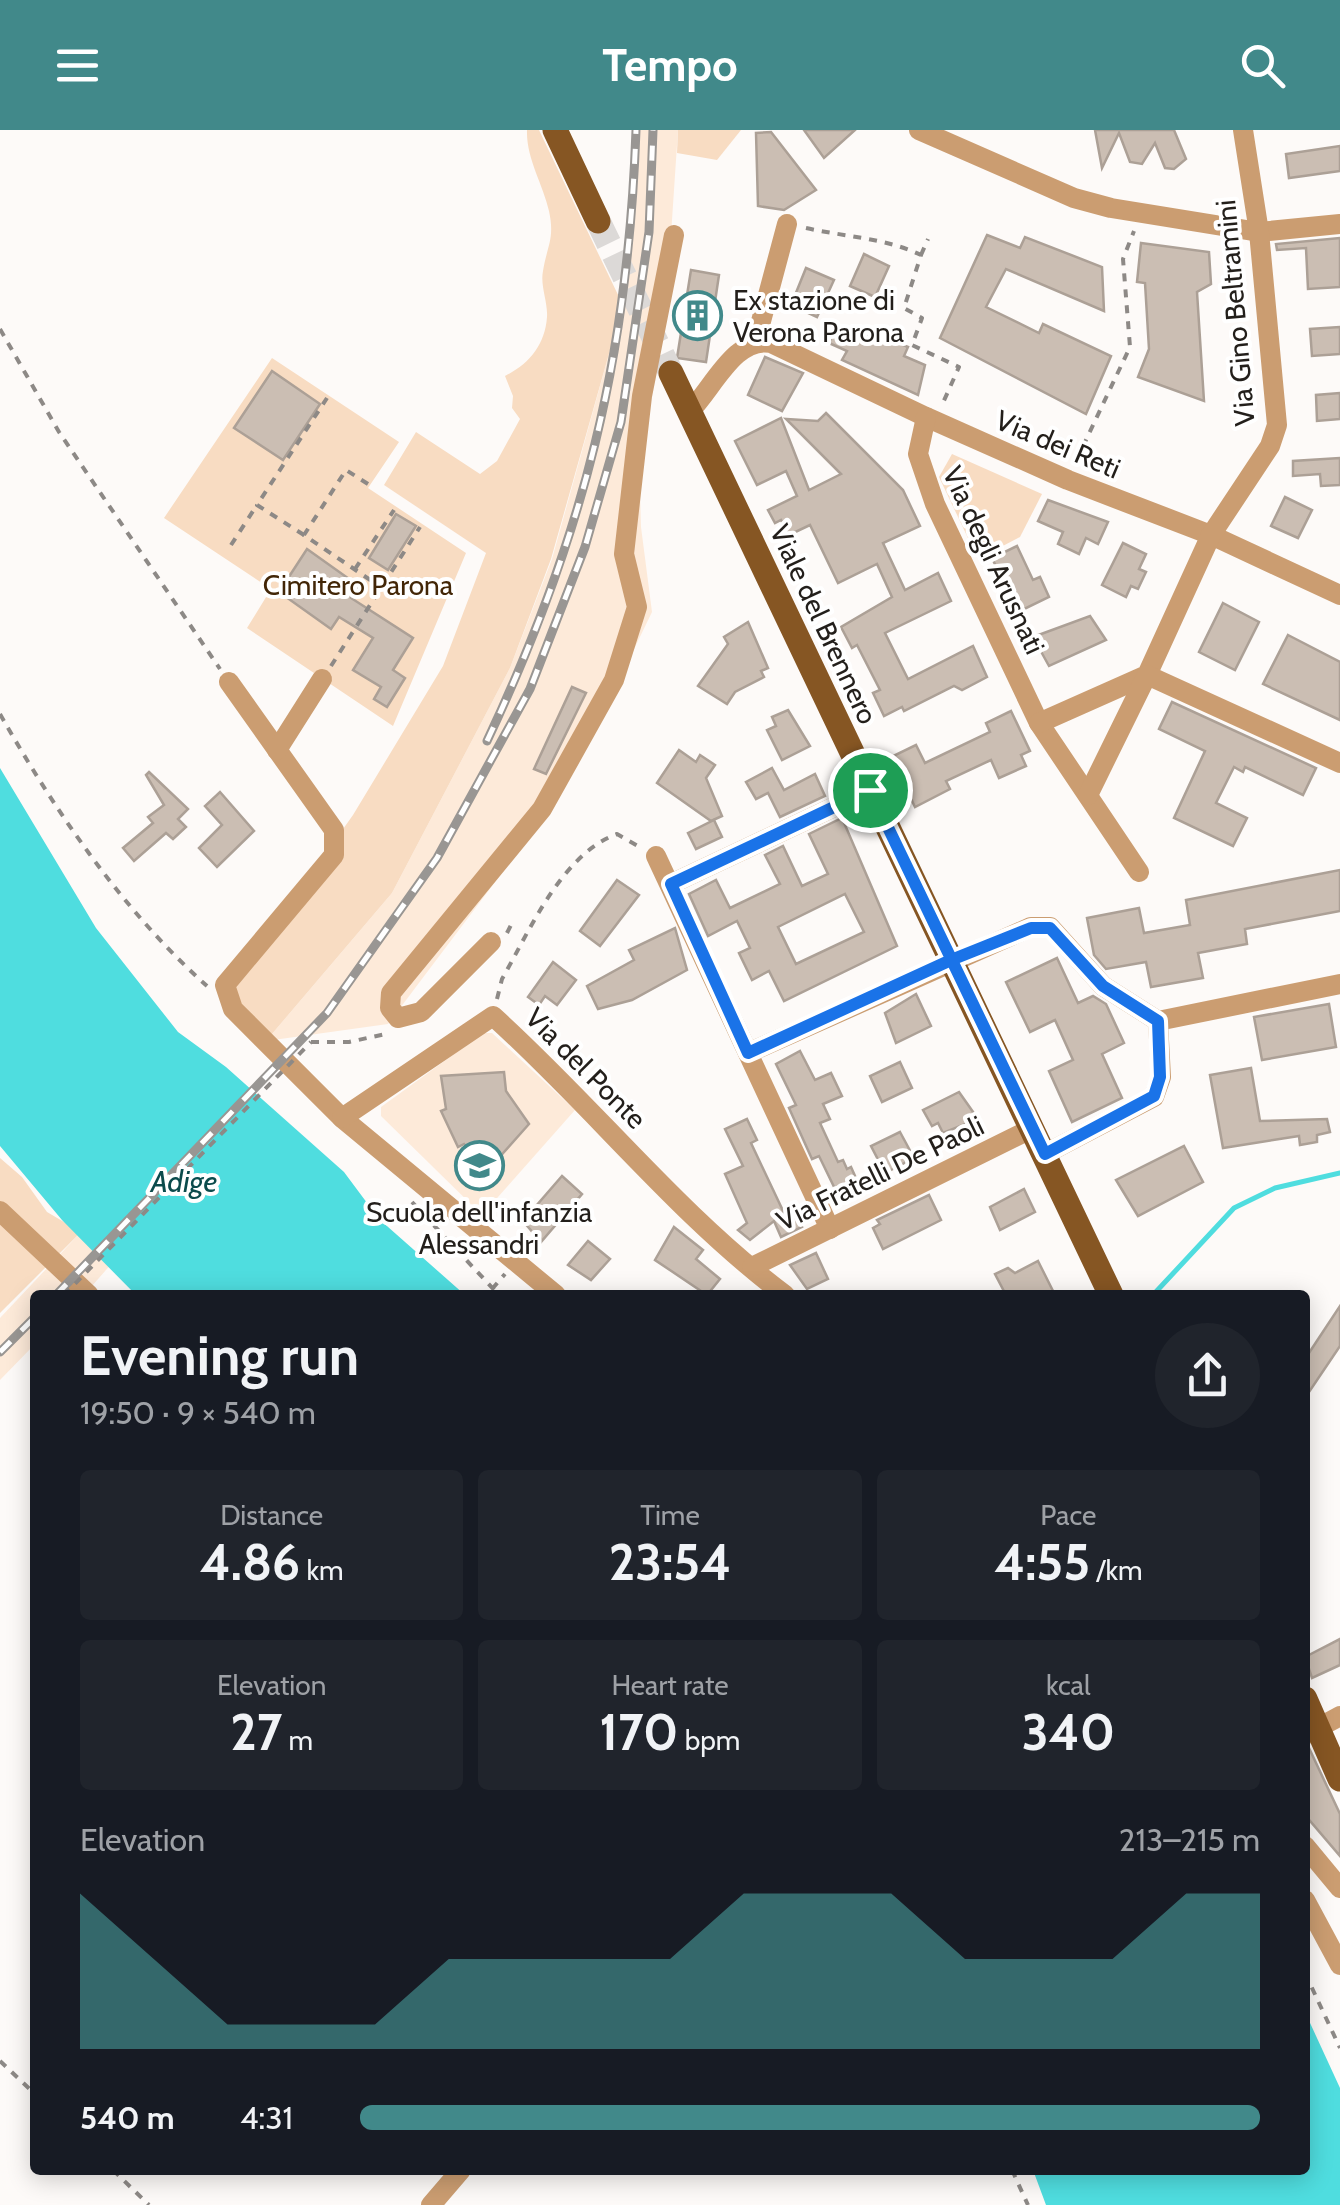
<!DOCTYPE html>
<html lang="en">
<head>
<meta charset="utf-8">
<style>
  :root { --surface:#171b24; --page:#20242c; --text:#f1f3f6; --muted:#9ea1a6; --accent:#41898a }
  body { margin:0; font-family:Cabin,sans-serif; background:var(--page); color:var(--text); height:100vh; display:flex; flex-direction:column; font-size:38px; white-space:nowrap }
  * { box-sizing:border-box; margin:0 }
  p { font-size:32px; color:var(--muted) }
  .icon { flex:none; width:55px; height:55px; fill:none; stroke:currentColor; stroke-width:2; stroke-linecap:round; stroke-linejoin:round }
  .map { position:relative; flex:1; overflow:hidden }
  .panel { position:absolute; left:30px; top:1160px; width:1280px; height:885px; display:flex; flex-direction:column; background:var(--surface); border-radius:10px; box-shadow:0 5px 25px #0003 }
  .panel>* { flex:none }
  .pin { position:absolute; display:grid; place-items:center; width:85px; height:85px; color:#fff; margin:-42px; border:5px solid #fff; border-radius:50%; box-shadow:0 2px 10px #0007 }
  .round { display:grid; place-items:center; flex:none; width:105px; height:105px; border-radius:52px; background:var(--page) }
  .head { display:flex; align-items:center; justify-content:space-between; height:170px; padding:0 50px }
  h1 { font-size:55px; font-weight:700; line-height:75px }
  .figures { display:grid; grid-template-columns:repeat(3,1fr); gap:15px; height:170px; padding:10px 50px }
  .figures div { display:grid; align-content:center; border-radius:10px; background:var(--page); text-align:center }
  .figures b { font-size:50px; font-weight:700 }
  .figures small { font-size:28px; font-weight:400 }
  .figures p { font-size:28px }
  .chart { height:280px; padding:20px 50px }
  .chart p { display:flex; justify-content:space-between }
  .chart svg { width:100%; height:180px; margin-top:10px; fill:var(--accent); opacity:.7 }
  ul { padding:0 50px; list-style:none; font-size:32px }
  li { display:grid; grid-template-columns:160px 120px 1fr; align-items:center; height:75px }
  li i { height:25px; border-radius:12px; background:var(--accent) }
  header { display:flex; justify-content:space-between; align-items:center; height:130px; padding:0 50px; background:var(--accent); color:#fff; font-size:45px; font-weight:700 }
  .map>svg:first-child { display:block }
  .built { fill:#fdead9 }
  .green { fill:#f8dcc2 }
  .water { fill:#4fdddf }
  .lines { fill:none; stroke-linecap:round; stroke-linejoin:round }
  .stream { stroke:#4fdddf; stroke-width:5 }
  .building { fill:#cbbeb3; stroke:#aca096; stroke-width:2.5; fill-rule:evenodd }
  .major-tunnel { stroke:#dcd9d7; stroke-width:25; stroke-dasharray:25 12; stroke-linecap:butt }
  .path { stroke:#8d8986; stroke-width:4; stroke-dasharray:8 8; stroke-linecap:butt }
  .minor { stroke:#cb9d71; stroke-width:20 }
  .major { stroke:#865623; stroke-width:25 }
  .rail-casing { stroke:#999693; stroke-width:9 }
  .rail { stroke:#fff; stroke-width:5; stroke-dasharray:15; stroke-linecap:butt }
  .path-bridge { stroke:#8d8986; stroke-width:4; stroke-dasharray:8 8; stroke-linecap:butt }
  .route-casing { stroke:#fff; stroke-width:20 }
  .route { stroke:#1a73e8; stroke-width:12 }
  .labels { text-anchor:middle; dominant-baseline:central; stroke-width:8; stroke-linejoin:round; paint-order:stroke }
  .poi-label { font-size:28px; fill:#231f1b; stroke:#fff; text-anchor:start }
  .street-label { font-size:28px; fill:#231f1b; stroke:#fff }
  .park-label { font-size:28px; fill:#422607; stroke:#fff }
  .water-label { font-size:30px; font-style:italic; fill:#0b4b4c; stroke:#fff }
</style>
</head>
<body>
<header><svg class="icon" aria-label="menu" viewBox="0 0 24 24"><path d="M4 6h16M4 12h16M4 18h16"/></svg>Tempo<svg class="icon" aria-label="search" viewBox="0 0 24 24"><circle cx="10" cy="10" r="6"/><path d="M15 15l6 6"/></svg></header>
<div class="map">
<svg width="1340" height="2075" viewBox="0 0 1340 2075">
  <rect width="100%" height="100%" fill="#fdfaf8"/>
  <g class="built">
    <polygon points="635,0 678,0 671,105 638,285 641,397 652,482 591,608 545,686 388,894 266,911 392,763 510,538 552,429 612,213 628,101"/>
    <polygon points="483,903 492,903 575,980 482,1085 381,986 381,977"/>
    <polygon points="81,1102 113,1132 84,1165 35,1165 35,1214 0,1250 0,1188"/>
  </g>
  <g class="green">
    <path d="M527,0h12l81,169 -8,44 -61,216 -41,109 -118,225 -126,148 -40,-40 12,-24 115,-162 90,-149 43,-113 -102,-68 32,-53 64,42 17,-13 23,-42 -8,-11 1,-12 -8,-20c24,-12 40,-31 42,-59 1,-15 -7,-31 -4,-46 4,-25 12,-32 6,-60 -6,-27 -23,-53 -22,-81z"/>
    <polygon points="678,0 741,0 717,30 677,23"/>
    <polygon points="272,228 399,312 368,358 466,423 393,596 247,498 271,459 164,388"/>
    <polygon points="952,324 1042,364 1020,407 978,429 939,347"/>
    <polygon points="0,1028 22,1047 47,1082 81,1102 0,1183"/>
  </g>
  <g class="water">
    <polygon points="0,638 96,798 178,902 226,937 344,1042 379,1089 465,1165 136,1165 62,1090 0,1016"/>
    <polygon points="1305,1882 1340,1958 1340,2075 1046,2075 1033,2040 1305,2040"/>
  </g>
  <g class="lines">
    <polyline class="stream" points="1153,1165 1234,1078 1275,1058 1340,1043"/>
  </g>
  <g class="building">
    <polygon points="804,0 855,0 824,28"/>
    <polygon points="1095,0 1174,0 1186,29 1174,39 1165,38 1155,13 1142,34 1130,32 1119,3 1102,38"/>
    <polygon points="771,2 816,60 784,80 758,76 756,3"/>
    <polygon points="1340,16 1340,41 1289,48 1286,24"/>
    <polygon points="987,105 1020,118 1025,107 1102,137 1104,181 1006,139 986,177 1039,203 1043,194 1111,226 1086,284 940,208"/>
    <polygon points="1340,108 1340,157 1308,159 1306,118 1277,120 1276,114"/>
    <polygon points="1141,113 1209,122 1211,154 1197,162 1204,271 1138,247 1149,219 1145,153 1137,152"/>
    <polygon points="864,124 889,136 875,167 850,156"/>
    <polygon points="806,138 834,150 817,187 791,175"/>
    <polygon points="691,140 719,145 706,232 677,228"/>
    <polygon points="1340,197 1340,224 1312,226 1310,199"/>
    <polygon points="835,199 865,213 871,201 908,217 904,226 925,235 918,265 842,230 847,221 829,213"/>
    <polygon points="765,227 803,243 782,281 748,265"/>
    <polygon points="272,241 320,274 283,330 234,298"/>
    <polygon points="1340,263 1340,289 1317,291 1316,265"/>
    <polygon points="826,283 903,360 920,396 883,413 905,460 938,443 951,471 885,503 908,549 973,516 987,547 962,560 954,556 904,581 902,577 884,586 873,563 880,560 857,515 852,518 841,497 892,467 877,434 838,453 810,395 789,405 781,390 775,393 768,380 797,366 786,341 757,355 735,311 781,288 809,360 841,344 786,289 818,291"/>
    <polygon points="1340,328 1340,355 1321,356 1320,344 1293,346 1293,331"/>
    <polygon points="1285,367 1312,380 1298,408 1271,396"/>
    <polygon points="1048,370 1108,392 1098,414 1086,408 1079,424 1058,414 1063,402 1038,391"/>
    <polygon points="396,384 416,396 388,440 369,428"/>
    <polygon points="1123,413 1146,424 1139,439 1146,442 1138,459 1131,456 1126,467 1102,455"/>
    <polygon points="1017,416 1033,450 1040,447 1049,467 1018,482 992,428"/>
    <polygon points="307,419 359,456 351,468 413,508 393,540 405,548 387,577 374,569 381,557 353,540 373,508 339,487 331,499 279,462"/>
    <polygon points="1223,473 1259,492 1235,540 1199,522"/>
    <polygon points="1090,486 1106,510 1049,536 1033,507"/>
    <polygon points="748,492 768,538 761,541 764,547 735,562 727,574 698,556 728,514 724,507"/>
    <polygon points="1288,505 1340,532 1340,590 1263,554"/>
    <polygon points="572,557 586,563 546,644 534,639"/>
    <polygon points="1172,572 1316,638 1303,665 1245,637 1243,642 1234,637 1216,673 1247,688 1233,716 1174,688 1205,621 1159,599"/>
    <polygon points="788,580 810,616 782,630 767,600 776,596 772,587"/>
    <polygon points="1011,581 1030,621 1021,625 1026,636 999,648 991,630 946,651 950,659 915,677 891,627 916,615 925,633 990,602 986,593"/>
    <polygon points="679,620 696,632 700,625 715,635 706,648 722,686 711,691 657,653"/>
    <polygon points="772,638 784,660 815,644 825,666 780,687 768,663 756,669 746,652"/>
    <polygon points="149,642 188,679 178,689 186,697 173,709 166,703 134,731 123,718 153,693 148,687 164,675 146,645"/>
    <polygon points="220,662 254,701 217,737 199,718 222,695 205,676"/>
    <path d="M842,688l55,128 -113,55 -15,-30 -17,9 -13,-27 11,-5 -13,-27 -29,15 -19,-42 27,-14 14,28 50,-24 -15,-29 18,-9 19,40 26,-12 -19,-40zM845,764l19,38 -68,32 -18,-37z"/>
    <polygon points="714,690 722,707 696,719 688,703"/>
    <polygon points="1340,740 1340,781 1245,799 1247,814 1198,823 1203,848 1151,857 1146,832 1106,839 1094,825 1087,788 1139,778 1144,803 1190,795 1186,770"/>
    <polygon points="617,750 639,765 600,816 580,801"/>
    <polygon points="675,798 687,840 632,870 598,879 587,856 634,830 629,820"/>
    <polygon points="1057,828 1078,873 1093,866 1106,874 1124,913 1102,924 1122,968 1072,992 1049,941 1073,930 1055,890 1030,902 1006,852"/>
    <polygon points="553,832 576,850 557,875 545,866 539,875 528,867"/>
    <polygon points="916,864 931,896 896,913 885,883"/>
    <polygon points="1329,874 1336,917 1262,930 1254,887"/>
    <polygon points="800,921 815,950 831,943 842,966 823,974 830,989 820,993 838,1032 843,1030 847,1039 851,1037 859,1055 838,1065 819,1026 812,1029 789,978 796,975 776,934"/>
    <polygon points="900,932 912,958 882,972 870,946"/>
    <polygon points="1251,938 1260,991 1327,989 1330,1002 1317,1005 1317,1012 1300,1015 1299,1006 1223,1018 1210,945"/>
    <polygon points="504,942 506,961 529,994 488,1040 464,1014 458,1017 441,981 446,979 441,946"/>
    <polygon points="959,962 978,989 943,1003 938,993 932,996 923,980"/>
    <polygon points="747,989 757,1010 751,1013 784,1083 777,1089 795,1081 802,1097 781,1107 774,1091 750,1110 738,1100 747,1093 725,1044 743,1036 725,999"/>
    <polygon points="900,1002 914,1028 885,1043 871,1016"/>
    <polygon points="1184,1016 1203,1052 1138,1086 1116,1050"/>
    <polygon points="562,1046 582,1064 541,1112 523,1091"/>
    <polygon points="1024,1059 1035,1082 1000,1100 990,1077"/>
    <polygon points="929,1065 941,1090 883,1119 873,1098 880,1094 877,1090"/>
    <polygon points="674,1097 703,1120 696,1129 720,1149 707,1165 655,1130"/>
    <polygon points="588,1111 610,1129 591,1150 568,1135"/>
    <polygon points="816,1123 828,1149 807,1159 790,1135"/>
    <polygon points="1038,1131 1055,1165 1006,1165 995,1144 1008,1138 1015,1143"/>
    <polygon points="1340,1176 1340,1216 1305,1268 1305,1229"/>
    <polygon points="1340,1509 1340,1535 1312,1548 1305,1527"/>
    <polygon points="1309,1618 1340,1684 1340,1726 1305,1685 1305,1619"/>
  </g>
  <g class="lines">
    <polyline class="major-tunnel" points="598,91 671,243"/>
    <g class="path">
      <path d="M806,98c40,9 80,10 115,27l-17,53 18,10 -10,27 47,22 -17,38"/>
      <polyline points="921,125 928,109"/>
      <polyline points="0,199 59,302 220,539"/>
      <polyline points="1076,331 1130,217 1123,129 1134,101"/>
      <polyline points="368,354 346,340 304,405 382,458"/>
      <polyline points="304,405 257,375 327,268"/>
      <polyline points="231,415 257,375"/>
      <polyline points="355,439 394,380"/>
      <polyline points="331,536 420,397"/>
      <path d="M0,584c55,97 123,197 207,272"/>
      <polyline points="507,803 514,789"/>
      <path d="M497,869l5,-20c28,-49 60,-125 115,-145l21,12"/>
      <polyline points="311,912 349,912 390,903"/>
      <polyline points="412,1072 499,1165"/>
      <polyline points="492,1159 505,1144"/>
      <polyline points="1305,1843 1340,1918"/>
      <polyline points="0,1931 35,1964"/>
      <polyline points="113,2040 149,2075"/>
      <polyline points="1012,2040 1028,2075"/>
    </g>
    <g class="minor">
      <polyline points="919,0 1074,68 1111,78 1259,102 1340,94"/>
      <polyline points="756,210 787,94"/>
      <path d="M690,281c23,-23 45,-75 81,-68l155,74 142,63 143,55 129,60"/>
      <polyline points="926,287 918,324 935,374 1039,593 1139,742"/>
      <polyline points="229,552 334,700 334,725 225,855 233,879 342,988 556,1165"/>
      <polyline points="1039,593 1147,545 1211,405 1270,316 1277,295 1259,102 1243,0"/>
      <polyline points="277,620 322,549"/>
      <polyline points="1088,665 1147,545 1340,633"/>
      <polyline points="656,726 830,1099"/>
      <polyline points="671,754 870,660"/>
      <polyline points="491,812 421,882 398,888 390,878 391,863 542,679 614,550 637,477 624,424 642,266 674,105"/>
      <polyline points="748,923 1031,797 1050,797 1103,856 1158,891 1340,854"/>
      <path d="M342,988l151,-102c100,90 184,198 292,279"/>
      <polyline points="1045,1024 1154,967 1161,947 1158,891"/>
      <polyline points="0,1081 89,1165"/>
      <polyline points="752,1137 1033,998"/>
      <polyline points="1305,1605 1340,1586"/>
      <polyline points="1305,1716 1340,1758"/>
      <polyline points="1305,1770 1340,1835"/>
      <polyline points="431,2075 461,2040"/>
    </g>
    <g class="major">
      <polyline points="555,0 598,91"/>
      <polyline points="671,243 1111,1165"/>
      <polyline points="1305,1569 1340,1649"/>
    </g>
    <defs>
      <g id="rail">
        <path d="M487,611c97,-206 141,-382 149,-611"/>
        <polyline points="56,1165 327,883 437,728 530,559 585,417 621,292 649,102 653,0"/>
        <polyline points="0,1222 35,1187"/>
      </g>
    </defs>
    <use href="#rail" class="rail-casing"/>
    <use href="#rail" class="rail"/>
    <polyline class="path-bridge" points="64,1165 311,912"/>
  </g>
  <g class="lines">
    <defs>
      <polyline id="route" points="870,660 671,754 748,923 951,830 1031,798 1050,798 1103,856 1158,891 1160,947 1154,966 1045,1024 870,660"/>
    </defs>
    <use href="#route" class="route-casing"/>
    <use href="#route" class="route"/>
  </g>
  <defs>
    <symbol id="building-ring" viewBox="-11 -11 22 22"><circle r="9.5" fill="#fff" stroke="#41898a" stroke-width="1.5"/><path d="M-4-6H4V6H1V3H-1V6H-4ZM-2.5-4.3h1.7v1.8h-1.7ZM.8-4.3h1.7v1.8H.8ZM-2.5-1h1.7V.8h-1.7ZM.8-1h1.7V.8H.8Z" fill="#41898a"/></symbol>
    <symbol id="school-ring" viewBox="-11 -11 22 22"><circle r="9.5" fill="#fff" stroke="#41898a" stroke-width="1.5"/><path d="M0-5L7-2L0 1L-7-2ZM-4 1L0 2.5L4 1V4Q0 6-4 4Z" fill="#41898a"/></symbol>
  </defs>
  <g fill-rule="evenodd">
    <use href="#building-ring" x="670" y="158" width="55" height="55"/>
    <use href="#school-ring" x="452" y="1008" width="55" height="55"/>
  </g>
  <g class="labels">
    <g class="poi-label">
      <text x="733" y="170">Ex stazione di<tspan x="733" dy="32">Verona Parona</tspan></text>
      <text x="479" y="1082" text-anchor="middle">Scuola dell'infanzia<tspan x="479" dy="32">Alessandri</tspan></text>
    </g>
    <g class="street-label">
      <text transform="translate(1235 183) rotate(-95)">Via Gino Beltramini</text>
      <text transform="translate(1058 314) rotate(23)">Via dei Reti</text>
      <text transform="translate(994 430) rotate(65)">Via degli Arusnati</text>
      <text transform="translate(824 494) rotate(65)">Viale del Brennero</text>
      <text transform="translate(586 938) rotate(45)">Via del Ponte</text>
      <text transform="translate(880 1043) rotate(-26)">Via Fratelli De Paoli</text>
    </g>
    <g class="park-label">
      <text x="358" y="455">Cimitero Parona</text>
    </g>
    <g class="water-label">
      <text x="184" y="1051">Adige</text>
    </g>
  </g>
</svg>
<div class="pin" style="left:870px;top:660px;background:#1e9e55"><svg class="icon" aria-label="arrive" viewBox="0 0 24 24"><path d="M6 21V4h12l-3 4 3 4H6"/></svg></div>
<section class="panel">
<div class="head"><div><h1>Evening run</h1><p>19:50 · 9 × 540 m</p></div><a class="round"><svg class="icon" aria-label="share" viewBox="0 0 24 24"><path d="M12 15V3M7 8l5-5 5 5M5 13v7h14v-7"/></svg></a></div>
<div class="figures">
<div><p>Distance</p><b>4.86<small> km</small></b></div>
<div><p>Time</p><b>23:54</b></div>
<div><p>Pace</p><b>4:55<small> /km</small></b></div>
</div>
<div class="figures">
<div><p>Elevation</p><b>27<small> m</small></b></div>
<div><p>Heart rate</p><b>170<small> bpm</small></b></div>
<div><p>kcal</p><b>340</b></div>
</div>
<div class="chart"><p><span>Elevation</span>213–215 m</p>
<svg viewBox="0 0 160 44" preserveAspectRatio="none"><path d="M0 44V6L10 22L20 38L30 38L40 38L50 22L60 22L70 22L80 22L90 6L100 6L110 6L120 22L130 22L140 22L150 6L160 6V44z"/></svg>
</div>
<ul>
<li><b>540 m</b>4:31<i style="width:100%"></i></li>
</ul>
</section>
</div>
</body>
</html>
